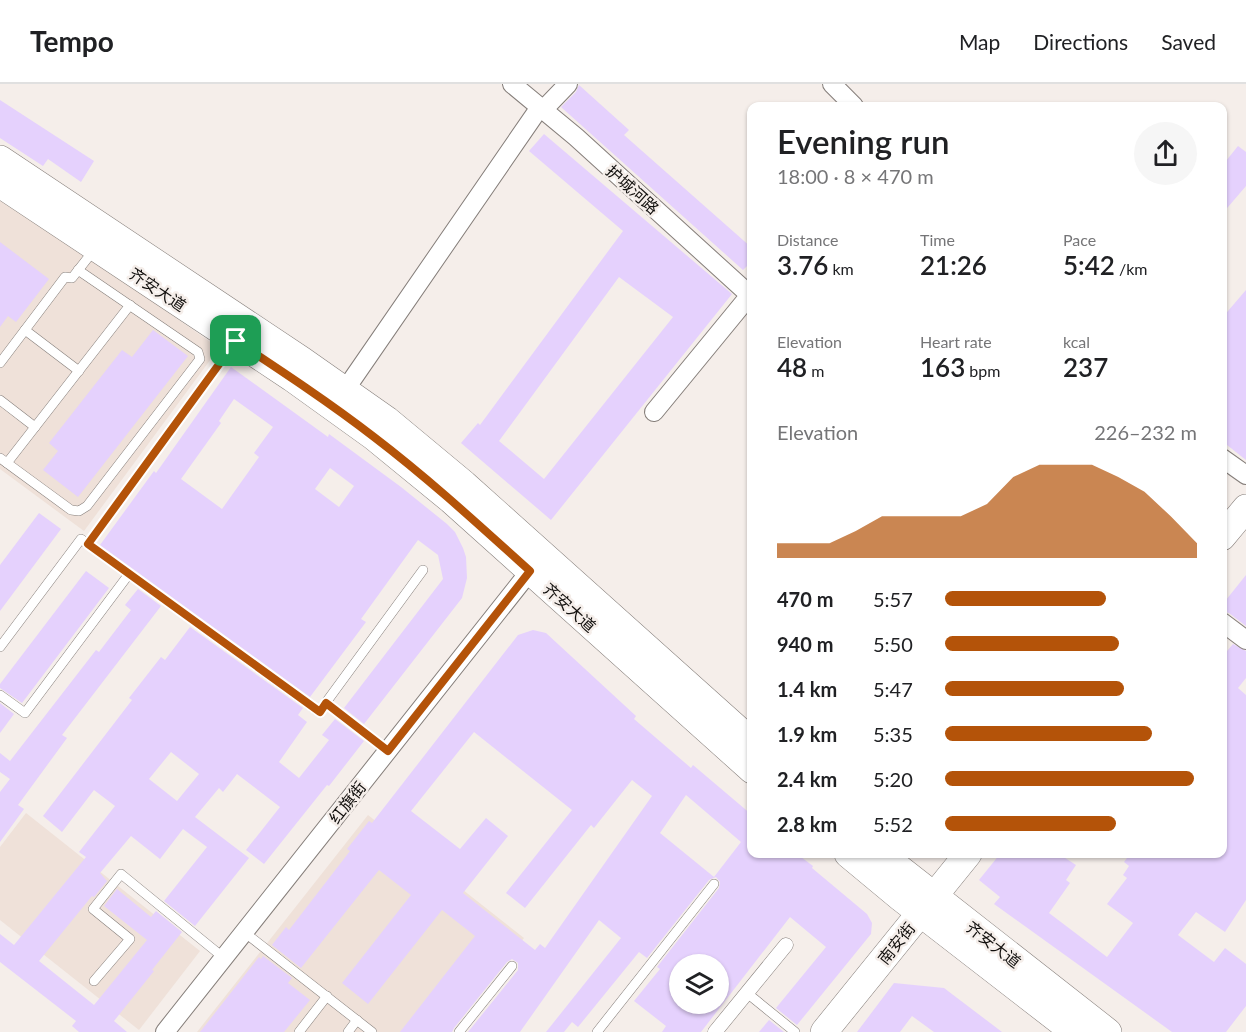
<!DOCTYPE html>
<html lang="en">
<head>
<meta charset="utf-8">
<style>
  :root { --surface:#fff; --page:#f6f6f6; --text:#202124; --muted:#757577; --line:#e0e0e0; --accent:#b45309 }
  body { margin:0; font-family:Lato,"Noto Sans SC",sans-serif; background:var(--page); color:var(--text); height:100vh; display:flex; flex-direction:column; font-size:22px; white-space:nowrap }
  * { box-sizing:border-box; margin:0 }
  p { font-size:20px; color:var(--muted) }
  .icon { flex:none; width:33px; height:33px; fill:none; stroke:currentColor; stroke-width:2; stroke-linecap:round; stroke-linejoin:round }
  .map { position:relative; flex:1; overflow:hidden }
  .panel { position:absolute; left:747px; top:18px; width:480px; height:756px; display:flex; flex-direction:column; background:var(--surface); border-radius:12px; box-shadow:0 2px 4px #0004 }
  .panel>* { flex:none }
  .fabs { position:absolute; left:669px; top:870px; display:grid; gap:12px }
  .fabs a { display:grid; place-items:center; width:60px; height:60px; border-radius:50%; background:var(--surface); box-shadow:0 2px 4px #0004; font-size:30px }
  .pin { position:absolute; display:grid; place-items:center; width:51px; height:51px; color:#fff; margin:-26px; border-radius:12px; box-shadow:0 3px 9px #0006 }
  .round { display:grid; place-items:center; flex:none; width:63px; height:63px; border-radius:32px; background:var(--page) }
  .overview { display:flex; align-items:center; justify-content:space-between; height:102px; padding:0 30px }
  h1 { font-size:33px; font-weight:600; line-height:45px }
  .stats { display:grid; grid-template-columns:repeat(3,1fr); gap:9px; height:102px; padding:6px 30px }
  .stats div { display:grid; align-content:center }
  .stats b { font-size:26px; font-weight:600 }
  .stats small { font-size:16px; font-weight:400 }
  .stats p { font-size:16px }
  .chart { height:168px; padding:12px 30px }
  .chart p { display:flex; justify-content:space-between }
  .chart svg { width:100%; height:108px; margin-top:6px; fill:var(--accent); opacity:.7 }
  ul { padding:0 30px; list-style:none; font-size:20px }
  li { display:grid; grid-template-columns:96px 72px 1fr; align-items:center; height:45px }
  li i { height:15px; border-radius:8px; background:var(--accent) }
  header { display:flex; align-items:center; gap:36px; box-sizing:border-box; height:84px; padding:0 30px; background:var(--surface); border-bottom:2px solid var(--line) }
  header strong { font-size:28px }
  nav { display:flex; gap:33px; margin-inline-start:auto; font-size:21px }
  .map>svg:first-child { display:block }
  .built { fill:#efe1d9 }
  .building { fill:#e5d1fd; fill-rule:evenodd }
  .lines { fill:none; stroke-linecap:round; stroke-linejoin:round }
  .service-casing { stroke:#857e7a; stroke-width:10 }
  .pedestrian-casing { stroke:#857e7a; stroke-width:15 }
  .minor-casing { stroke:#857e7a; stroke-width:20 }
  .secondary-casing { stroke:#857e7a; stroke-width:28 }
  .service { stroke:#fff; stroke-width:9 }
  .pedestrian { stroke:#fff; stroke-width:14 }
  .minor { stroke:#fff; stroke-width:18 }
  .secondary { stroke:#fff; stroke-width:27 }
  .route-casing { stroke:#fff; stroke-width:12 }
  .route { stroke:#b45309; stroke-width:8 }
  .labels { text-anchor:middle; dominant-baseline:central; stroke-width:5; stroke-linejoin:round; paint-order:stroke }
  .street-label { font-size:16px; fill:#110f0d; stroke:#f5eeea }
</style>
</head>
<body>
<header>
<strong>Tempo</strong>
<nav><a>Map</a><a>Directions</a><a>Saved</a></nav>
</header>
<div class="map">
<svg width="1246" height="948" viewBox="0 0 1246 948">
  <rect width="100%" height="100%" fill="#f5eeea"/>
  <g class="built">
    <polygon points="0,111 219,264 84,447 0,385"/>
    <polygon points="26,729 200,867 139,946 0,836 0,763"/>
    <polygon points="368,731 524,854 449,948 197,948"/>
  </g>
  <g class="building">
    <polygon points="579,1 629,46 624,51 752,164 752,177 743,186 561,23 576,8"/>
    <polygon points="0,16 94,77 81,98 48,75 43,82 0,54"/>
    <path d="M544,50l188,160 -181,226 -90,-77 17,-20 2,2 143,-194 -94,-80zM619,193l54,40 -129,162 -45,-38z"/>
    <polygon points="1238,62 1246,68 1246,102 1222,130 1222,82"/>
    <polygon points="0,158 49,195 16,238 8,232 0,243"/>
    <polygon points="1246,206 1246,376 1222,357 1222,234"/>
    <polygon points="153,246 188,272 78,413 43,386 58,367 49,359 122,266 132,273"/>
    <path d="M231,283l97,70 1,-3 72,53 46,37 8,8 8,16 3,9 1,21 -5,20 -98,126 -20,-16 99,-129 -5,-24 -20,-15 -57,79 5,3 -56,75 -210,-152 54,-74 2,2zM234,315l39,28 -19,26 5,4 -37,52 -41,-30 40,-56 -2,-2zM330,384l24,18 -15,21 -24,-18z"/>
    <polygon points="39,429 61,445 0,527 0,481"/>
    <polygon points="86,487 109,504 22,619 0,604 0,600"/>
    <polygon points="1246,491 1246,542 1229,529 1222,527 1222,521"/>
    <polygon points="138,505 161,522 62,651 67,654 18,721 24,725 0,758 0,708 10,695 0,688 0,669 10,677 96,566 99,568 131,526 125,521"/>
    <path d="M190,543l113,81 -5,7 9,7 -28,40 20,16 30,-38 -7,-5 13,-16 29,22 -35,45 -2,-1 -63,79 -18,-14 34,-43 -43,-33 -14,18 -4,-4 -24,29 54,41 -54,68 -31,-25 43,-54 -24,-18 -23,30 -29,-23 -31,37 7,8 -13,16 -2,-1 -53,65 55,44 53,-65 -43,-34 13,-17 34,28 5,-6 26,21 -30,38 2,1 -40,50 13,11h-48l-7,-6 4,-5 -76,-59v-28l14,11 72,-88 -7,-5 36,-46 -21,-16 -32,42 -19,-16 89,-116 -3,-2 32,-41 4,3zM171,668l28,22 -22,27 -28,-22z"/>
    <path d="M533,546l13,3 90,83 -2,3 57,49 2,-3 59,50v39h45l16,12 -1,2 55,46 5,9 -1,11 -74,91 -21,-17 50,-61 -36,-30 -89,115h-39l4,-6 -32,-25 26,-32 -3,-2 62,-79 1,-6 -4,-5 -7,3 -62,78 -8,-6 -61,75 -6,-5 -8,10h-18l75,-94 -22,-18 -79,112h-52l50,-62v-7l-6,-4 -5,3 -53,66 -2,4h-52l75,-96 -33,-26 -74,94 -26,-21 69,-88 -32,-25 -78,98 -29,-23 14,-18 3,3 61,-79 -3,-2 22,-28 3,2 146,-188zM474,648l98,78 -66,83 19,15 66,-83 3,3 38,-48 20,16 -107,152 -5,-4 -5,6 -72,-57 45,-57 -22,-18 -26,31 -49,-38zM686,711l55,47 -27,35 -54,-44zM680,880h38v40h-38z"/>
    <polygon points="1233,560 1246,567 1246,594 1238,604 1246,611 1246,816 1225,848 1196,828 1178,851 1214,878 1225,864 1246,880 1246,922 1226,948 1172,948 994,820 1000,813 979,796 1000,770 1059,770 1076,781 1066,796 1070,799 1049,829 1107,873 1133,839 1107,820 1127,794 1123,791 1129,782 1124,778 1130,770 1222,770 1222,573"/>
    <polygon points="0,619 14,630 0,649"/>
    <polygon points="263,872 292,894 288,899 310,916 284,948 200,948 259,873 261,875"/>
    <polygon points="894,899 944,904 1002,948 934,948 912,932 900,948 857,948"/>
    <polygon points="769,936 784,948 759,948"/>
  </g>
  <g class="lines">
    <defs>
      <g id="service">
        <polyline points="25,246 79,287"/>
        <polyline points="0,279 65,193 72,194 94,166"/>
        <polyline points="0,316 35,343"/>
        <polyline points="0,374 71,426 79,427 87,422 200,275 198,268 78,186"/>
        <polyline points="7,379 130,221"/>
        <polyline points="88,460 235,258"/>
        <polyline points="0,563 81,455 319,628 423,486"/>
        <polyline points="0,611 25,629 129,490"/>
        <polyline points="326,619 388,667"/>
        <polyline points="244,848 372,948"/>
        <polyline points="94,897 130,855 93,825 121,790 224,874"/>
        <polyline points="747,909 795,948"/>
        <polyline points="299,948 327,912"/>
        <polyline points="348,948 357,936"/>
        <polyline points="459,948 512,882"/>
        <polyline points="597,948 714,800"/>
      </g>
      <polyline id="pedestrian" points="715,948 786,861"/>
      <g id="minor">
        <polyline points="512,0 576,53 752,213"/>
        <polyline points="832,0 854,22"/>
        <polyline points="543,26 568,0"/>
        <polyline points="345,306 540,23"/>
        <polyline points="654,328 750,211"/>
        <polyline points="1222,374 1246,391"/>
        <polyline points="1222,538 1246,556"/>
        <polyline points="165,948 530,487"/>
      </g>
      <g id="secondary">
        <polyline points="0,75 303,277 387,336 464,400 752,658"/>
        <polyline points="0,100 292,294 374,353 451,416 752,686"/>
        <polyline points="1222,453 1246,424"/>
        <polyline points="848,770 901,814 1074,948"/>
        <polyline points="881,770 1108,948"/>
        <polyline points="824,948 968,770"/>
      </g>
    </defs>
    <use href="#service" class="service-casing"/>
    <use href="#pedestrian" class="pedestrian-casing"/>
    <use href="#minor" class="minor-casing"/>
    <use href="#secondary" class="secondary-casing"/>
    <use href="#service" class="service"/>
    <use href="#pedestrian" class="pedestrian"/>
    <use href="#minor" class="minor"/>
    <use href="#secondary" class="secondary"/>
  </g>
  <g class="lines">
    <defs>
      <path id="route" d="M236,257c47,31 94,62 138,96 55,42 105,88 156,134l-142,180 -62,-48 -6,9 -232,-168z"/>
    </defs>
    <use href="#route" class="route-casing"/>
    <use href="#route" class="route"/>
  </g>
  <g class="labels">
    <g class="street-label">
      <text transform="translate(633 105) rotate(42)">护城河路</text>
      <text transform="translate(158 205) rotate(34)">齐安大道</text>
      <text transform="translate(570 523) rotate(42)">齐安大道</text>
      <text transform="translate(347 718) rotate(-52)">红旗街</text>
      <text transform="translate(896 859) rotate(-51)">南安街</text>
      <text transform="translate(994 860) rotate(38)">齐安大道</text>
    </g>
  </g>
</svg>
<div class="fabs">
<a><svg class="icon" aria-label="layers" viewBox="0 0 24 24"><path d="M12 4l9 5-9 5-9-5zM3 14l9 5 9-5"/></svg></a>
</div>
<div class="pin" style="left:236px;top:257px;background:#1e9e55"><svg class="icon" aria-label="arrive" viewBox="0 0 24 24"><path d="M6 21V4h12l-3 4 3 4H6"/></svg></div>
<section class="panel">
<div class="overview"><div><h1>Evening run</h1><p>18:00 · 8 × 470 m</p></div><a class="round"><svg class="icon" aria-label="share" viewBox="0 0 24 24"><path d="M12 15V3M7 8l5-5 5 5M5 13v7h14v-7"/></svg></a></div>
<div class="stats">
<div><p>Distance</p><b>3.76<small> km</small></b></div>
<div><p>Time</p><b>21:26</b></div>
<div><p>Pace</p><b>5:42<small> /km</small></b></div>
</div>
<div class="stats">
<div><p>Elevation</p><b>48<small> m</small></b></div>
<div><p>Heart rate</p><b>163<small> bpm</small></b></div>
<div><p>kcal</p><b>237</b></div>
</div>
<div class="chart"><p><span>Elevation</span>226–232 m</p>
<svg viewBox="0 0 160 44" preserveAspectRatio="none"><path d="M0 44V38L10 38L20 38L30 33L40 27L50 27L60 27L70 27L80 22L90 11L100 6L110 6L120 6L130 11L140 17L150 27L160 38V44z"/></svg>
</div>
<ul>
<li><b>470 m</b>5:57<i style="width:64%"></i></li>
<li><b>940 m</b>5:50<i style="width:69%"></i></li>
<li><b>1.4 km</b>5:47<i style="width:71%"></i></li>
<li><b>1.9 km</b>5:35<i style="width:82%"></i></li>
<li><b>2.4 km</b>5:20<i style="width:99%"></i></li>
<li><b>2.8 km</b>5:52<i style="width:68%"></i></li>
</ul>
</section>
</div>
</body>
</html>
